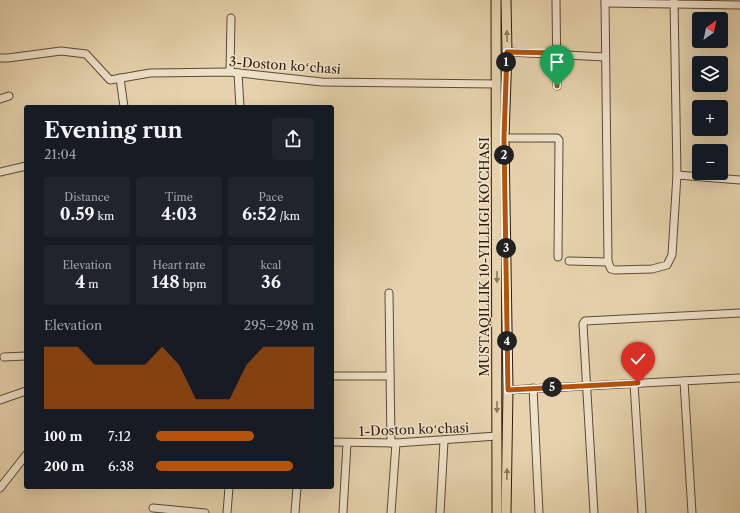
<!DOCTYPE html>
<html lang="en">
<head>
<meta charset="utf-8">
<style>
  :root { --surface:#171b24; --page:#20242c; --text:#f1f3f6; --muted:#9ea1a6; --accent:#b45309 }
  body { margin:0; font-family:"Libre Caslon Text",serif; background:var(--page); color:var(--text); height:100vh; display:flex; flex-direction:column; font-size:15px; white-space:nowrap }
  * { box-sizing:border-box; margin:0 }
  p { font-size:13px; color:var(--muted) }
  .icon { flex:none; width:22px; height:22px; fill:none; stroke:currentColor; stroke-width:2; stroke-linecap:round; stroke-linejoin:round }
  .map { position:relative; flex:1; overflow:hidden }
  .sheet { position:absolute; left:24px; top:105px; width:310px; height:384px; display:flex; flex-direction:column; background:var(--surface); border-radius:4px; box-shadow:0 4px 16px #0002 }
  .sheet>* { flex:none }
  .needle { width:26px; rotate:33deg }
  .tools { position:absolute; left:692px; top:12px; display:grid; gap:8px }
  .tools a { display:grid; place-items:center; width:36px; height:36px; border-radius:4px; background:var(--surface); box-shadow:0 4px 16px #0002; font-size:20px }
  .pin { position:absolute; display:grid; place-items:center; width:34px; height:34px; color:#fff; margin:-41px -17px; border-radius:50% 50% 50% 0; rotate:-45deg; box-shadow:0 0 4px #0007 }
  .pin .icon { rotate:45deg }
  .km { position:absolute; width:20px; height:20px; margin:-10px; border-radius:50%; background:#222; color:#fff; font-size:11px; line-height:20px; text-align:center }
  .round { display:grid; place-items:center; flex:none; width:42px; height:42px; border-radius:4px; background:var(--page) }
  .head { display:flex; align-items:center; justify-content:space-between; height:68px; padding:0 20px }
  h1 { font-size:22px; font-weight:700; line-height:30px }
  .metrics { display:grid; grid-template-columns:repeat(3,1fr); gap:6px; height:68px; padding:4px 20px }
  .metrics div { display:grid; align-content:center; border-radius:4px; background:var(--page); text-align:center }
  .metrics b { font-size:17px; font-weight:700 }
  .metrics small { font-size:11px; font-weight:400 }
  .metrics p { font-size:11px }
  .chart { height:112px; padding:8px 20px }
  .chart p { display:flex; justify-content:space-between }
  .chart svg { width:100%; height:72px; margin-top:4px; fill:var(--accent); opacity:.7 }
  ul { padding:0 20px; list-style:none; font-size:13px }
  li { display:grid; grid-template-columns:64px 48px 1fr; align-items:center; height:30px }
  li i { height:10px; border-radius:5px; background:var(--accent) }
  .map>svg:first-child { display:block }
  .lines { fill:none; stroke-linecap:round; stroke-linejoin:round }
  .minor-casing { stroke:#5d4a35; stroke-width:9 }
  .major-casing { stroke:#2f1c0d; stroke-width:11 }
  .minor { stroke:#efe2ca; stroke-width:7 }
  .major { stroke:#e6d3ad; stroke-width:9 }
  .oneway { fill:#8a785d }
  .route-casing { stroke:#fff; stroke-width:8 }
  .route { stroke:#b45309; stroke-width:5 }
  .labels { text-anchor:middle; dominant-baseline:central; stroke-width:3; stroke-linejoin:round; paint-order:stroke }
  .street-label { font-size:13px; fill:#2f1c0d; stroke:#efe2ca }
</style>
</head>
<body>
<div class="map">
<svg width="740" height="513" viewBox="0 0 740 513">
  <rect width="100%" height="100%" fill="#e6d3ad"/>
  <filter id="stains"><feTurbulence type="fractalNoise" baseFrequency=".005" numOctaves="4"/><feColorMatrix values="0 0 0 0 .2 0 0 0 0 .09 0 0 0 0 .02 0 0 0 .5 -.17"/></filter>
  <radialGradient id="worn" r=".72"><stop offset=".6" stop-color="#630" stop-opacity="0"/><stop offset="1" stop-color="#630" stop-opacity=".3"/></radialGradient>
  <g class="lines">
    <defs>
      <g id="minor">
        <polyline points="556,0 557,86"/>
        <polyline points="605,3 740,5"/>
        <polyline points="507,52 605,57"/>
        <polyline points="0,58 8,58 61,51 86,54 110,80 150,73 230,72 322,82 497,84"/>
        <polyline points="230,72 231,18"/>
        <polyline points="238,73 240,107"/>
        <polyline points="120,78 124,107"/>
        <polyline points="0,99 9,96"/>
        <polyline points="504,138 557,138 559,140 558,257"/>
        <polyline points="0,172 26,166"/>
        <polyline points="677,175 740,180"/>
        <polyline points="569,261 608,262 605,0"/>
        <polyline points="608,262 611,269 615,270 652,269 667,265 672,255 677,175 674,0"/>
        <polyline points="389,293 391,443"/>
        <polyline points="4,357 26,356"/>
        <polyline points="332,376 390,376"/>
        <polyline points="684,381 692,513"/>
        <polyline points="634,383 642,513"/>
        <polyline points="533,388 539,513"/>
        <polyline points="508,390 740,378"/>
        <polyline points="0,400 26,391"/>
        <polyline points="332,442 396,443 497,436"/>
        <polyline points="0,488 26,455"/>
        <polyline points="153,508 205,513"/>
        <polyline points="227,513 229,487"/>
        <polyline points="295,513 297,487"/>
        <polyline points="343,513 347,443"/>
        <polyline points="391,513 396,443"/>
        <polyline points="440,513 444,441"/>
        <polyline points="594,513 583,324 585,321 740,313"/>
      </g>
      <g id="major">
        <polyline points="496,0 497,513"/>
        <polyline points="506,0 507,52 504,138 508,390 506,513"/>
      </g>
    </defs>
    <use href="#minor" class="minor-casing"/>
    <use href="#major" class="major-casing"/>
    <use href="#minor" class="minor"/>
    <use href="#major" class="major"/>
  </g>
  <defs><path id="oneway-solid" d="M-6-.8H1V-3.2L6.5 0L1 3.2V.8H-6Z"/></defs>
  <g class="oneway">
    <use href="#oneway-solid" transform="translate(507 36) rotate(-91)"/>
    <use href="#oneway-solid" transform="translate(497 277) rotate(90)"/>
    <use href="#oneway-solid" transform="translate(497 407) rotate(90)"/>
    <use href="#oneway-solid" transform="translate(507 474) rotate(-89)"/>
  </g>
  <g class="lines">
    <defs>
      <polyline id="route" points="557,86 556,53 507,52 504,138 508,390 638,383"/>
    </defs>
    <use href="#route" class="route-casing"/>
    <use href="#route" class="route"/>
  </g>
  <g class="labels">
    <g class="street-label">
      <text transform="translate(285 65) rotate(4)">3-Doston koʻchasi</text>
      <text transform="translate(484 257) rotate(-90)">MUSTAQILLIK 10-YILLIGI KO'CHASI</text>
      <text transform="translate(414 429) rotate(-2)">1-Doston koʻchasi</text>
    </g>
  </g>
  <rect width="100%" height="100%" filter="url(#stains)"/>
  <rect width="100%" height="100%" fill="url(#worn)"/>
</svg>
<div class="tools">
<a><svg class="needle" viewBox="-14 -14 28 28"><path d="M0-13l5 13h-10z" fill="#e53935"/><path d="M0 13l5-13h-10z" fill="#9ea1a6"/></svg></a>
<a><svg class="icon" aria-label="layers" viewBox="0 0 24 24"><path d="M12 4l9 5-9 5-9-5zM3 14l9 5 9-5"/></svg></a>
<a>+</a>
<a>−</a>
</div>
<div class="pin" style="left:557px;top:86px;background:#1e9e55"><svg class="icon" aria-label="arrive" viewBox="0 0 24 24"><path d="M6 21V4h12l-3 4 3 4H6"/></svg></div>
<div class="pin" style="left:638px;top:383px;background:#d93025"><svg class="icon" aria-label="check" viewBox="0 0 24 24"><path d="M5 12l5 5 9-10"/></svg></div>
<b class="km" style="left:506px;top:62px">1</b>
<b class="km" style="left:504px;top:155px">2</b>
<b class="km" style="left:506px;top:248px">3</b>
<b class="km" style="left:507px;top:341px">4</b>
<b class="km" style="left:552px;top:387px">5</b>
<section class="sheet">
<div class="head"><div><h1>Evening run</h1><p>21:04</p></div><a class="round"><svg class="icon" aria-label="share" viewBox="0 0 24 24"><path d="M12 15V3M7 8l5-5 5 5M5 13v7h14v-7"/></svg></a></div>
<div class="metrics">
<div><p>Distance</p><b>0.59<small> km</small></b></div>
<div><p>Time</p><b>4:03</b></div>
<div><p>Pace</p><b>6:52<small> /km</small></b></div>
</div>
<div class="metrics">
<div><p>Elevation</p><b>4<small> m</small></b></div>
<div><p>Heart rate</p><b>148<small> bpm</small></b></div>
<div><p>kcal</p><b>36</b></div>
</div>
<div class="chart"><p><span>Elevation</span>295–298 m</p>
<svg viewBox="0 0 160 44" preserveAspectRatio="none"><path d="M0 44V6L10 6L20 6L30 17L40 17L50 17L60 17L70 6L80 17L90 38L100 38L110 38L120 17L130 6L140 6L150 6L160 6V44z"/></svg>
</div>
<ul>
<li><b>100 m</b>7:12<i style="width:62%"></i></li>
<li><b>200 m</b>6:38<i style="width:87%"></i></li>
</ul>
</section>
</div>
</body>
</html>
